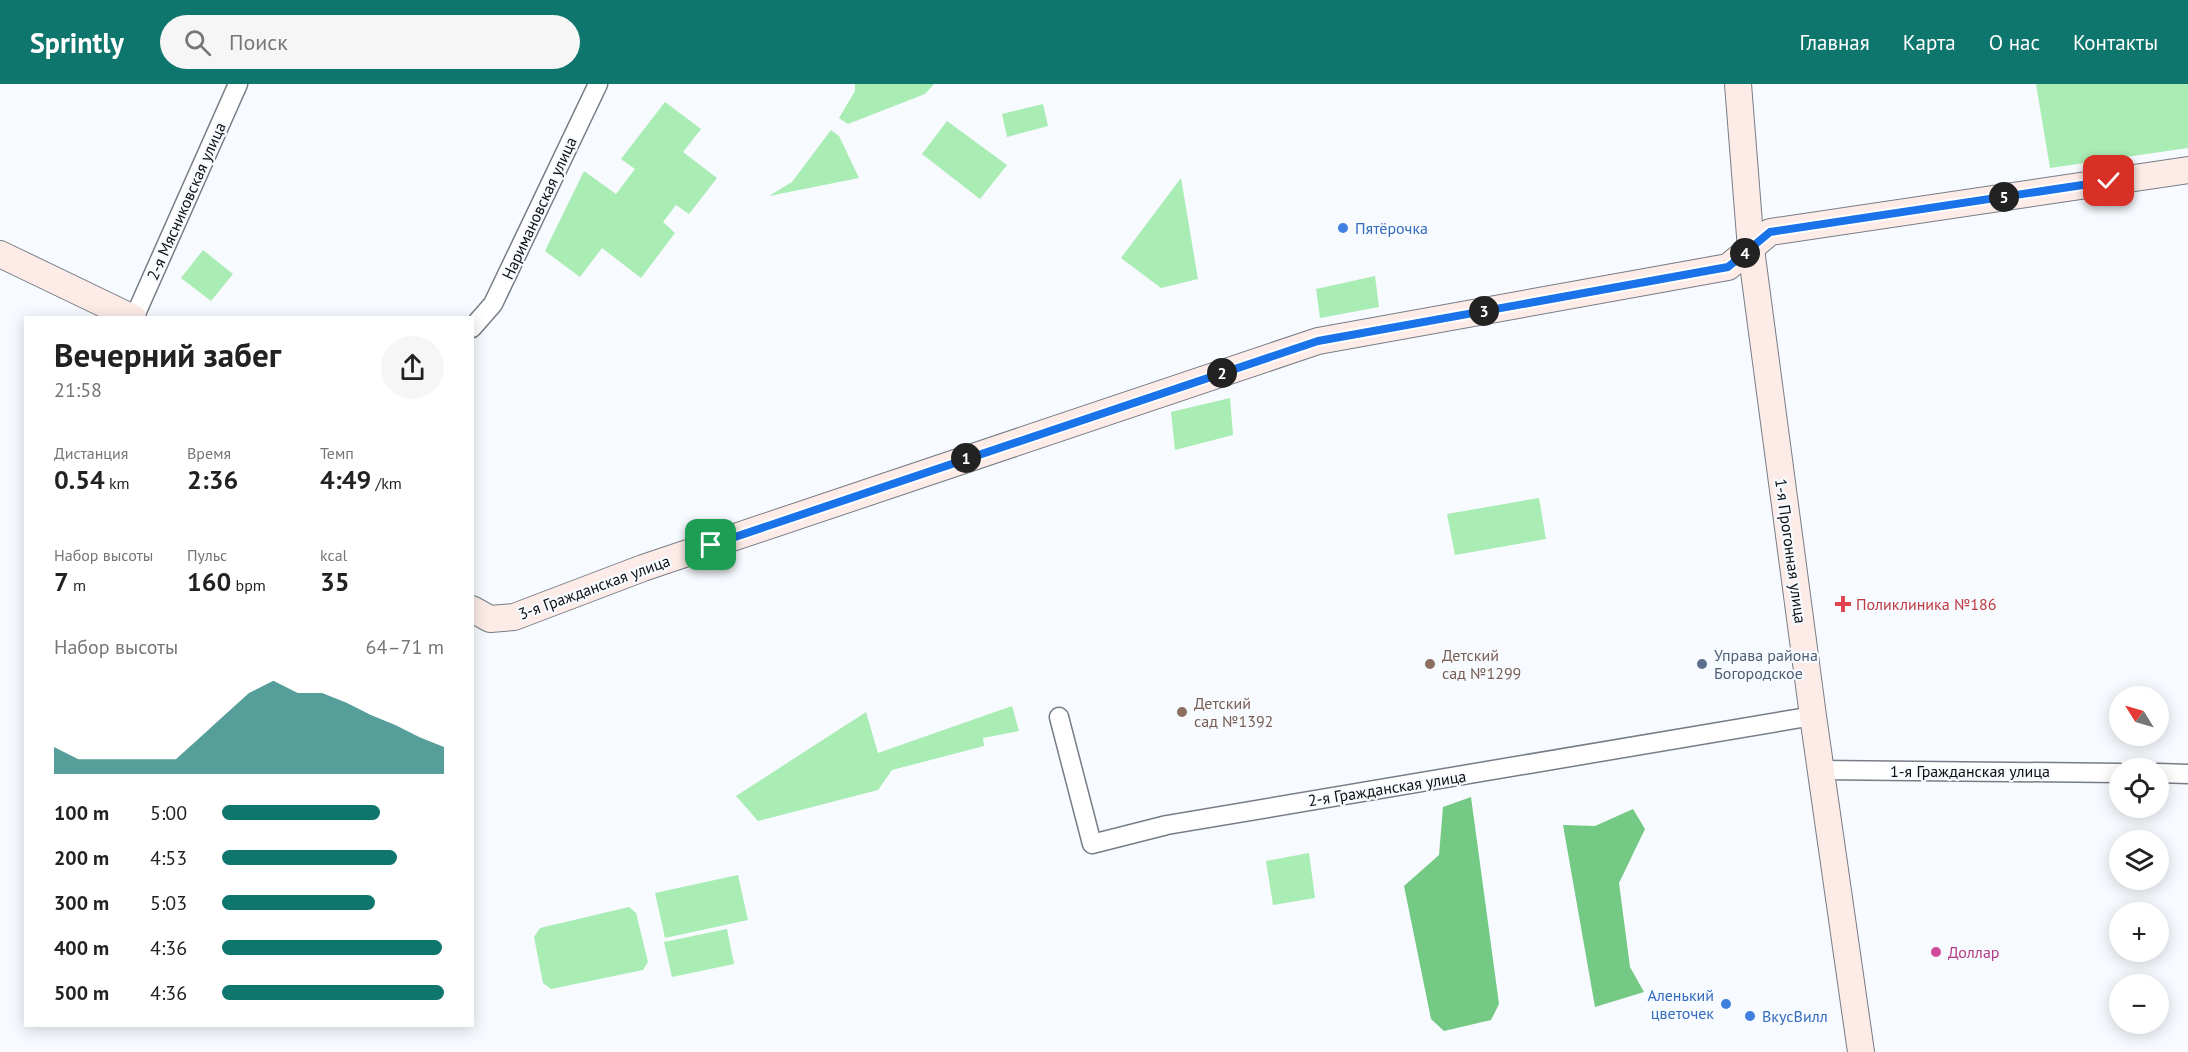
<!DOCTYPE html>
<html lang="ru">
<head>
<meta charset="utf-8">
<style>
  :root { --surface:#fff; --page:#f6f6f6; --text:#222; --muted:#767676; --accent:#0f766e }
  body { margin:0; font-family:"PT Sans",sans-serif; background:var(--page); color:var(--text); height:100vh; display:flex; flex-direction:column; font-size:22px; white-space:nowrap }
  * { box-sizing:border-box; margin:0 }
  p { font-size:20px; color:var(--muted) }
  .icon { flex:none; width:33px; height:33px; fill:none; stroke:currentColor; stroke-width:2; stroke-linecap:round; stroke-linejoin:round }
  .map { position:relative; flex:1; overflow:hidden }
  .panel { position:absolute; left:24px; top:232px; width:450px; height:711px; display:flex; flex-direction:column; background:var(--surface); border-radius:0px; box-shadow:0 3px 15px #0003 }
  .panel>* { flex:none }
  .needle { width:39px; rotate:307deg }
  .buttons { position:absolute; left:2109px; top:602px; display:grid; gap:12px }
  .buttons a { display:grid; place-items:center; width:60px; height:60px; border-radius:50%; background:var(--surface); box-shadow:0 3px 15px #0003; font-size:30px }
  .pin { position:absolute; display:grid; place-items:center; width:51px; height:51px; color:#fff; margin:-26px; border-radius:12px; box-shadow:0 3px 9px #0006 }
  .km { position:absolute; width:30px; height:30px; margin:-15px; border-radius:50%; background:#222; color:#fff; font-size:16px; line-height:30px; text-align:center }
  .round { display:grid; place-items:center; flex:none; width:63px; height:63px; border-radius:32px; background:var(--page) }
  .summary { display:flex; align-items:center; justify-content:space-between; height:102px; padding:0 30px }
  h1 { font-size:33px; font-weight:700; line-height:45px }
  .stats { display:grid; grid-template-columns:repeat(3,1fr); gap:9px; height:102px; padding:6px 30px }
  .stats div { display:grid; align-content:center }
  .stats b { font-size:26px; font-weight:700 }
  .stats small { font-size:16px; font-weight:400 }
  .stats p { font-size:16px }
  .chart { height:168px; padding:12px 30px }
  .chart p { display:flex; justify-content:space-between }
  .chart svg { width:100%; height:108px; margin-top:6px; fill:var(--accent); opacity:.7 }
  ul { padding:0 30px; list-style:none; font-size:20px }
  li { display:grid; grid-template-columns:96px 72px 1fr; align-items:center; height:45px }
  li i { height:15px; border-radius:8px; background:var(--accent) }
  header { display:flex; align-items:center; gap:36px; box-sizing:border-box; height:84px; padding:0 30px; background:var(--accent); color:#fff }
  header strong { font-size:28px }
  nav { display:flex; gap:33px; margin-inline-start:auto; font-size:21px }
  .search { width:420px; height:54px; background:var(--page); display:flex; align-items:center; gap:15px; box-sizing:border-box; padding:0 21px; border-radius:33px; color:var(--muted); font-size:22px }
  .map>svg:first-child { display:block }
  .green { fill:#a9ecb4 }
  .forest { fill:#74c985 }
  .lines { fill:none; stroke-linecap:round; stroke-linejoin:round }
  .street-casing { stroke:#777d86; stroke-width:21 }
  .secondary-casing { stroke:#777d86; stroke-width:28 }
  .street { stroke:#fff; stroke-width:18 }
  .secondary { stroke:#fcebe7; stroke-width:26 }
  .route-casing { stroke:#fff; stroke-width:12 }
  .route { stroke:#1a73e8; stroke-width:8 }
  .shop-dot { fill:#3f7fe0; stroke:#f7fafe; stroke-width:2 }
  .health-dot { fill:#e0444e; stroke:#f7fafe; stroke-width:2 }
  .education-dot { fill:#8d6e63; stroke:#f7fafe; stroke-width:2 }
  .service-dot { fill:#5c6f8a; stroke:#f7fafe; stroke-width:2 }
  .hotel-dot { fill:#d1479c; stroke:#f7fafe; stroke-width:2 }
  .labels { text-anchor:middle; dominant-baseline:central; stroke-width:4.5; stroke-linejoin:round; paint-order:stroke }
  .street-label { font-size:16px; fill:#0d0f13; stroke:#f7fafe }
  .shop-label { font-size:16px; fill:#366cbe; stroke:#f7fafe; text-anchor:start }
  .health-label { font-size:16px; fill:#be3a42; stroke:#f7fafe; text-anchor:start }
  .education-label { font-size:16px; fill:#785e54; stroke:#f7fafe; text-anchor:start }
  .service-label { font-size:16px; fill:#4e5e75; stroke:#f7fafe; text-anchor:start }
  .hotel-label { font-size:16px; fill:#b23c85; stroke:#f7fafe; text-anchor:start }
</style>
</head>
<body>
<header>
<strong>Sprintly</strong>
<div class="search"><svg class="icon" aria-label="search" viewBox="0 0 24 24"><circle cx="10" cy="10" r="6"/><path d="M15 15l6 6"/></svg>Поиск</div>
<nav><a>Главная</a><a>Карта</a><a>О нас</a><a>Контакты</a></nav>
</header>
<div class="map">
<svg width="2188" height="968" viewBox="0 0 2188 968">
  <rect width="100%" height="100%" fill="#f7fafe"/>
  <g class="green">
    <polygon points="855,0 934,0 925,10 848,40 839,34 855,7"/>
    <polygon points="2036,0 2188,0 2188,64 2050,84"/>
    <polygon points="665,18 701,45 683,68 717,94 689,130 676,121 663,138 675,149 641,194 602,164 580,193 545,167 584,87 616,110 635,85 621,75"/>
    <polygon points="1043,20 1048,42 1007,53 1002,30"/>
    <polygon points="947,37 1007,81 980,115 922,70"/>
    <polygon points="831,46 839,52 859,94 769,112 792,98"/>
    <polygon points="1181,94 1198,195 1161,204 1121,174"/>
    <polygon points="203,166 233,190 211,217 181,194"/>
    <polygon points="1375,192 1379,223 1320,234 1316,205"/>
    <polygon points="1230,314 1233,351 1175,366 1171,328"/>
    <polygon points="1539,414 1546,455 1455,471 1447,430"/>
    <polygon points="1012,622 1019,647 983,654 984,662 892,686 878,706 758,737 736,712 866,628 878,669"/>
    <polygon points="1309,769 1315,814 1273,821 1266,777"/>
    <polygon points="738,791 748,836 665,854 655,809"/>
    <polygon points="629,823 636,829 648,878 643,886 551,905 543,899 534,853 540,844"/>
    <polygon points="727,845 734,880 672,893 664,858"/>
  </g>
  <g class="forest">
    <polygon points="1471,713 1499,920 1491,936 1444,947 1431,935 1404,802 1439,771 1443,723"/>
    <polygon points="1633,725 1645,745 1619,799 1630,883 1644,908 1595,923 1563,741 1595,742"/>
  </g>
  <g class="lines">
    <defs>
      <g id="street">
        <polyline points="134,234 238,0"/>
        <polyline points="472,244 493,220 598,0"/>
        <polyline points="1059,633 1092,760 1167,741 1813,632"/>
        <polyline points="1820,686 2120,689"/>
        <polyline points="2158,689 2188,690"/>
      </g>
      <g id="secondary">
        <polyline points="1738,0 1751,165 1813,632 1861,968"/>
        <polyline points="0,170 133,234"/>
        <polyline points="472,525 490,535 514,533 643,484 1318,257 1728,183 1770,148 2188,86"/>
      </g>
    </defs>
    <use href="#street" class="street-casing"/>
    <use href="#secondary" class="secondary-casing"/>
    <use href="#street" class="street"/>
    <use href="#secondary" class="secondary"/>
  </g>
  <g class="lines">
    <defs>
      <polyline id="route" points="711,461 1318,257 1728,183 1770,148 2109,97"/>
    </defs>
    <use href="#route" class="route-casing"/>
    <use href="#route" class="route"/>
  </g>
  <g class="shop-dot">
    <circle cx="1343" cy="144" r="6"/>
    <circle cx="1726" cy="920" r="6"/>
    <circle cx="1750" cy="932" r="6"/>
  </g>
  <path class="health-dot" d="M1840 511h6v6h6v6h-6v6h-6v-6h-6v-6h6z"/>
  <g class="education-dot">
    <circle cx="1430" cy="580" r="6"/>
    <circle cx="1182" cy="628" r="6"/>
  </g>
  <circle class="service-dot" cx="1702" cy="580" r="6"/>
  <circle class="hotel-dot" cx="1936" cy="868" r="6"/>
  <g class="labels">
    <g class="street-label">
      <text transform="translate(186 117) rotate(-66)">2-я Мясниковская улица</text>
      <text transform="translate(539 124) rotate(-65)">Наримановская улица</text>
      <text transform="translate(1791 467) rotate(82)">1-я Прогонная улица</text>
      <text transform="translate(594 503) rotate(-20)">3-я Гражданская улица</text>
      <text x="1970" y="687">1-я Гражданская улица</text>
      <text transform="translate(1387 704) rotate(-9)">2-я Гражданская улица</text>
    </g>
    <g class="shop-label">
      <text x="1355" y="144">Пятёрочка</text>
      <text x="1714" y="911" text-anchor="end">Аленький<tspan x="1714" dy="18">цветочек</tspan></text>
      <text x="1762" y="932">ВкусВилл</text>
    </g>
    <g class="health-label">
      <text x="1856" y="520">Поликлиника №186</text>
    </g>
    <g class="education-label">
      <text x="1442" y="571">Детский<tspan x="1442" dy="18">сад №1299</tspan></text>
      <text x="1194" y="619">Детский<tspan x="1194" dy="18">сад №1392</tspan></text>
    </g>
    <g class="service-label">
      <text x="1714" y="571">Управа района<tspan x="1714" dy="18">Богородское</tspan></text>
    </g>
    <g class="hotel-label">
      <text x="1948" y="868">Доллар</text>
    </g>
  </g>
</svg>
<div class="buttons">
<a><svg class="needle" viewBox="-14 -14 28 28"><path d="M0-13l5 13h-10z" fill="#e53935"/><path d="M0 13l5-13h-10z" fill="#767676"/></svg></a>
<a><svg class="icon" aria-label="locate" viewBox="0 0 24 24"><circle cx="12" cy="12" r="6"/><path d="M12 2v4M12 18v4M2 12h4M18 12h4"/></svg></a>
<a><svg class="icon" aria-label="layers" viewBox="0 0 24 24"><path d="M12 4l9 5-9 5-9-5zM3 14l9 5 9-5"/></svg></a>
<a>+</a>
<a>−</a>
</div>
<div class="pin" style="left:711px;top:461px;background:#1e9e55"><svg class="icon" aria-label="arrive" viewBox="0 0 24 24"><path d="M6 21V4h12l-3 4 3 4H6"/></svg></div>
<div class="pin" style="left:2109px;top:97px;background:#d93025"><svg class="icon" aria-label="check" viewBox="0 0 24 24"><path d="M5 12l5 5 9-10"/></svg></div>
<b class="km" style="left:966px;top:374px">1</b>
<b class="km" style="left:1222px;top:289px">2</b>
<b class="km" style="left:1484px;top:227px">3</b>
<b class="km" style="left:1745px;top:169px">4</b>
<b class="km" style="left:2004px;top:113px">5</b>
<section class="panel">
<div class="summary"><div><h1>Вечерний забег</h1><p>21:58</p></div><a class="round"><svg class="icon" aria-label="share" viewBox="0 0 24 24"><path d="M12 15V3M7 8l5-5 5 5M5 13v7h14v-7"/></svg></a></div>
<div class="stats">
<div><p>Дистанция</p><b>0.54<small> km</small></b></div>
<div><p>Время</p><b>2:36</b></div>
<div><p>Темп</p><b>4:49<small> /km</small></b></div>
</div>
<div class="stats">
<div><p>Набор высоты</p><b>7<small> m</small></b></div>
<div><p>Пульс</p><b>160<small> bpm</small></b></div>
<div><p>kcal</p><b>35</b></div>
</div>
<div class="chart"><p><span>Набор высоты</span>64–71 m</p>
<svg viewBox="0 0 160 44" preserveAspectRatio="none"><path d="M0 44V33L10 38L20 38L30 38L40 38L50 38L60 29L70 20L80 11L90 6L100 11L110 11L120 15L130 20L140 24L150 29L160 33V44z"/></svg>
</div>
<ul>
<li><b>100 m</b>5:00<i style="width:71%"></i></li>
<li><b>200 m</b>4:53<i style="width:79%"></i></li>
<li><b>300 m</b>5:03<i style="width:69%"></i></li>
<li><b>400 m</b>4:36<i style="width:99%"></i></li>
<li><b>500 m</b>4:36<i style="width:100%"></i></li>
</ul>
</section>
</div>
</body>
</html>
